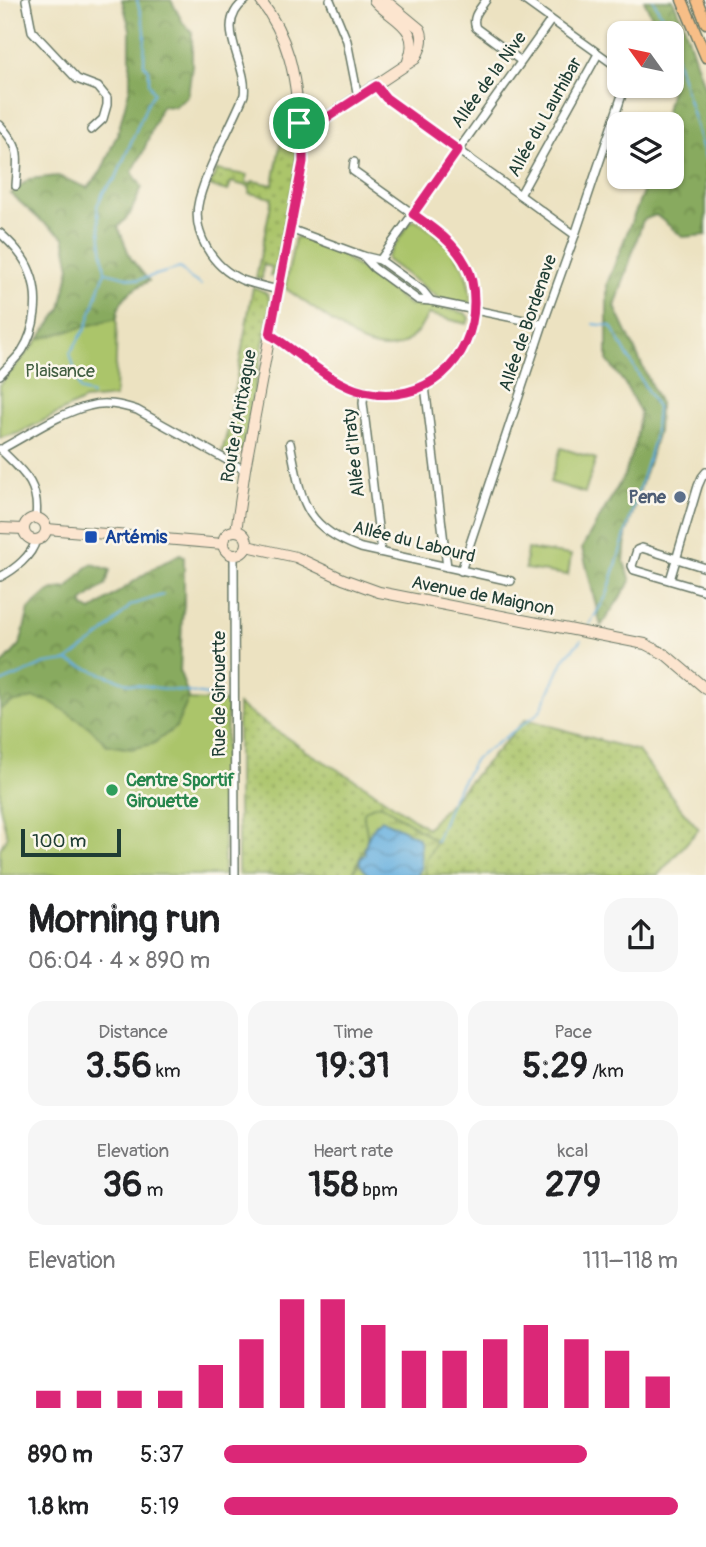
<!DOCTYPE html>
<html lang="en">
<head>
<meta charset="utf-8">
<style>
  :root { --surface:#fff; --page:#f6f6f6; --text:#202124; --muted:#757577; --accent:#db2777 }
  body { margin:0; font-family:Pangolin,sans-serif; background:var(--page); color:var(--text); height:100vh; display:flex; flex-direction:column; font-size:26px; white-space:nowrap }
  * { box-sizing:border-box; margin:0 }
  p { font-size:23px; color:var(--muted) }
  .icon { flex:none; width:38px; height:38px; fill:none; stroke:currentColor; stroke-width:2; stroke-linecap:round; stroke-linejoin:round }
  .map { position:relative; height:875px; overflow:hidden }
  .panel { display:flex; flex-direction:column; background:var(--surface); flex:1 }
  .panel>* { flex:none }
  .needle { width:46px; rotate:303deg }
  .fabs { position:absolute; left:607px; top:21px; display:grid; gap:14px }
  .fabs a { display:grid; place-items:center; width:77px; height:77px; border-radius:14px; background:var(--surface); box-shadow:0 2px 5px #0004; font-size:35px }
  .scale { position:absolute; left:21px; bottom:18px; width:100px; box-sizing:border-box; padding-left:7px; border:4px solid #1f3d34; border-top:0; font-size:19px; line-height:24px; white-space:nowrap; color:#1f3d34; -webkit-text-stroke:5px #fbf7ec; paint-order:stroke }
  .pin { position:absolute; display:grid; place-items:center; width:60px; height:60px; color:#fff; margin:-30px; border:4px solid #fff; border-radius:50%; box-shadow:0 2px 7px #0007 }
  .round { display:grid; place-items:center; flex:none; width:74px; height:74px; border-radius:21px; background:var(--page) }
  .head { display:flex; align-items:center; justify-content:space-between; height:119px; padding:0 28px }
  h1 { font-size:38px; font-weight:700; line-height:52px }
  .stats { display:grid; grid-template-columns:repeat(3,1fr); gap:10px; height:119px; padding:7px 28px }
  .stats div { display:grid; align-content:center; border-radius:18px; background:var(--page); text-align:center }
  .stats b { font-size:35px; font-weight:700 }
  .stats small { font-size:19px; font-weight:400 }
  .stats p { font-size:19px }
  .chart { height:196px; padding:14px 28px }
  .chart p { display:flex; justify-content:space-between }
  .chart svg { width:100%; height:126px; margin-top:7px; stroke:var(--accent); stroke-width:6 }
  ul { padding:0 28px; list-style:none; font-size:23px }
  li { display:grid; grid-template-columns:112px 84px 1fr; align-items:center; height:52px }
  li i { height:18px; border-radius:9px; background:var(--accent) }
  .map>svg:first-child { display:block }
  .grass { fill:url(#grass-dots); stroke:#65814f; stroke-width:2 }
  .forest { fill:url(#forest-crowns); stroke:#547449; stroke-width:2 }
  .wetland { fill:url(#wetland-marsh); stroke:#65814f; stroke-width:2 }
  .park { fill:#abc56a; stroke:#65814f; stroke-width:2 }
  .water { fill:url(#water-waves); stroke:#44768a; stroke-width:2 }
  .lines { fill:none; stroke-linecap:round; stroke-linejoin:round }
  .stream { stroke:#68b0df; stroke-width:2 }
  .street-casing { stroke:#677765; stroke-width:10 }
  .secondary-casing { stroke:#677765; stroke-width:12 }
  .primary-casing { stroke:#677765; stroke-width:13 }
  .street { stroke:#fff; stroke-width:7 }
  .secondary { stroke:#fce5cf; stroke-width:10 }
  .primary { stroke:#f7be87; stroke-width:10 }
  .route-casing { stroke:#fff; stroke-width:14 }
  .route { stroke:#db2777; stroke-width:9 }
  .service-dot { fill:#5c6f8a; stroke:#fbf7ec; stroke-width:2.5 }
  .transit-dot { fill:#1a4fb4; stroke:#fbf7ec; stroke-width:2.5 }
  .leisure-dot { fill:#2e9e5b; stroke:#fbf7ec; stroke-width:2.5 }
  .labels { text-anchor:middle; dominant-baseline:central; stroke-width:5; stroke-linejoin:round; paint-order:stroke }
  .street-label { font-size:18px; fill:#1f3d34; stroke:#fbf7ec }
  .park-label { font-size:18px; fill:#425f42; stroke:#fbf7ec }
  .service-label { font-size:18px; font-weight:bold; fill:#4e5e75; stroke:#fbf7ec; text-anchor:end }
  .transit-label { font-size:18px; font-weight:bold; fill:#164399; stroke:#fbf7ec; text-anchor:start }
  .leisure-label { font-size:18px; font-weight:bold; fill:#27864d; stroke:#fbf7ec; text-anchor:start }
</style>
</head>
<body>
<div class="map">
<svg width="706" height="875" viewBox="0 0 706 875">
  <defs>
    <pattern id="grass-dots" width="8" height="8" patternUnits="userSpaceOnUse" patternTransform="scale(1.75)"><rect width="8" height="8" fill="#abc56a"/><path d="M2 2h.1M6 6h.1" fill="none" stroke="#8ba158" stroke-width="1.8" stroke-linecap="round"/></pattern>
    <pattern id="forest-crowns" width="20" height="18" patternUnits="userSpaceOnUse" patternTransform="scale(1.75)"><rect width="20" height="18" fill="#88aa5e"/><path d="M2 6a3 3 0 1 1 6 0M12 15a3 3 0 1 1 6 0" fill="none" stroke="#6f8c4e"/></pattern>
    <pattern id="wetland-marsh" width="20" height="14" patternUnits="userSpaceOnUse" patternTransform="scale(1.75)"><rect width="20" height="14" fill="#abc56a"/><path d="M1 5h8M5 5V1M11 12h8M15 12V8" fill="none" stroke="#8ba158"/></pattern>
    <pattern id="water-waves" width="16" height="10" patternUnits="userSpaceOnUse" patternTransform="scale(1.75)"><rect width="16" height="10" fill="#68b0df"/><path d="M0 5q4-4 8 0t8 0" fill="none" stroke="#5590b6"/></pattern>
  </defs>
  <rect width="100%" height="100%" fill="#fbf7ec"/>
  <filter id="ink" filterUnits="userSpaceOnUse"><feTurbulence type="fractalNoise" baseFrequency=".0143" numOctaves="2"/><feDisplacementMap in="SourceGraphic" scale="14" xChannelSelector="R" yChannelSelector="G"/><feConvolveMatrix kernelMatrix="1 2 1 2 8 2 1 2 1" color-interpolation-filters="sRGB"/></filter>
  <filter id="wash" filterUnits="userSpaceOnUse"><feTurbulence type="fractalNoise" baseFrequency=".00686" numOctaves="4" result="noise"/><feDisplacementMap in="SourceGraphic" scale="28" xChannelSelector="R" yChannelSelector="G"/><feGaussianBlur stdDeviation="1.57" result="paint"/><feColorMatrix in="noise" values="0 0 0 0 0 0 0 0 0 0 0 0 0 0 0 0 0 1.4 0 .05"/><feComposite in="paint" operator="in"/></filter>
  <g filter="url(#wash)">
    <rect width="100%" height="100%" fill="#ece2c1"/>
    <g class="grass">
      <path d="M283,128h3c1,11 3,9 8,17 5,7 2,17 2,25l-22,106h-4l2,-9 -9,-2 -1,14 -6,-1 16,-80 -23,-5 1,-6 -19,-5 -3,9 -19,-5 8,-16 30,5 -1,8 6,1 1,-3 20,4z"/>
      <path d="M253,287c11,4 15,5 18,17l-28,145c-7,11 -11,8 -21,3l5,-19z"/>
      <polygon points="238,705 308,752 367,787 427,828 526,719 638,751 682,810 699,829 658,875 238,875"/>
    </g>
    <g class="forest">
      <path d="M122,0h49l12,23 9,9v33l-4,31 -14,11 -13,-1 -18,46 -11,20 10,15 -12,27 -12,13 13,32 18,22c-17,8 -31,17 -32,37l-78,21 22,-30 9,-42 -6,-30 -25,-18 -28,-25 18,-15 29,-3 30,12 14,-18 16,-38 12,-45v-58z"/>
      <polygon points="644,0 673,0 683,22 706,92 706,235 683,237 656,215 643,220 615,307 659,402 658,431 626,535 624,562 631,581 601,626 582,548 624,476 636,442 640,412 625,384 607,360 607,284 649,177 672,177 672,124 663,124 674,76 672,67 672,33 660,33"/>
      <polygon points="180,554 184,556 184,605 182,619 180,672 189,698 176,727 153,744 132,749 107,745 89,727 11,703 0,710 0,667 20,645 29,609 48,592 57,589 68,588 86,568 93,564 110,570 106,584 82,602 84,607 91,611 152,569"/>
    </g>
    <path class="wetland" d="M381,804l55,37c-6,16 -13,14 -10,34h-74c4,-9 14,-28 15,-37 1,-20 -15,-27 14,-34z"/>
    <g class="park">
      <path d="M416,220c32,21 53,42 55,82l-4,2 -27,-5 -53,-39v-3l24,-36z"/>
      <path d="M299,237l33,11 79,58 4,-4 50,11 4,5 -2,6 -39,-10c-15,31 -35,42 -67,28l-76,-54 10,-50z"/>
      <polygon points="117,318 115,397 84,400 19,433 0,438 0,384 39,339"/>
      <polygon points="561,448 596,459 585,493 550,482"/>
      <polygon points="527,549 571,555 568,575 525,569"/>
      <polygon points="34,698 51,702 89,727 107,745 131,749 153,744 176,727 188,700 228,702 224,773 224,875 0,875 0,849 7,836 0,807 0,710 11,703"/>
    </g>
    <path class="water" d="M381,819l36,18 3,4 1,28 -4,6h-49l-8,-11v-4l5,-7c-1,-12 8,-26 16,-34z"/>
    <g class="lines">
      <g class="stream">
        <polyline points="653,0 666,23 669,33"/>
        <polyline points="672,44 706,160"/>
        <polyline points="106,272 138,280 180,268 190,278 201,285"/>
        <polyline points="92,395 80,390 70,353 86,328 105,272 97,206 104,191 116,178 148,102 154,93 149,83 149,71 144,64 145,31 137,0"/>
        <polyline points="589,625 607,595 654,439 657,408 611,326 593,324"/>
        <polyline points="67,661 130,684 222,697"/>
        <polyline points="0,683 45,664 67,661 104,633 131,605 163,595"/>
        <polyline points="436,841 453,797 475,759 537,714 541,709 564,659 581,640"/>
      </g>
    </g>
  </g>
  <g filter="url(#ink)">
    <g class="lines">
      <defs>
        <g id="street">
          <polyline points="26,0 32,31 77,79 98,87 107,98 107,105 103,119 91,130"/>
          <path d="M246,0c-35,25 3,63 -2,95 -14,34 -36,71 -45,105 -8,32 13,67 43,80 11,4 24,7 36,10"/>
          <polyline points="330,0 347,41 358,97"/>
          <path d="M486,0c-6,9 -15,17 -10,28l45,33"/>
          <polyline points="524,0 620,69"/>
          <polyline points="376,86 386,98 575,235"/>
          <path d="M0,125c22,25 18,29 16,61"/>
          <polyline points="520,195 598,54"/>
          <polyline points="290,229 363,256 380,260 423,291 431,301"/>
          <path d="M0,233c12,11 24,23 30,39 10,24 6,57 -8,79 -6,8 -15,16 -22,24"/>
          <polyline points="363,256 374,268 418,300 431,301 543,324"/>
          <polyline points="380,260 551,20"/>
          <path d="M270,335l4,2c27,18 59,49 92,56 50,10 98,-22 107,-73 2,-18 2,-37 -6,-53 -6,-13 -17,-24 -27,-34l-87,-62 1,-9"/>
          <polyline points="425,386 447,567"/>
          <polyline points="364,392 363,403 381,552"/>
          <path d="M290,443c12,56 11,83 71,105l150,33"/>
          <path d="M0,449c22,22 40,34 36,68"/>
          <path d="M2,450l3,-3c26,-14 55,-34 84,-41 16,-5 32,-1 48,4l104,58 4,1"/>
          <polyline points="234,555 235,875"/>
          <polyline points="706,568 642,548 637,550 632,566 634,570 706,591"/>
          <polyline points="461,571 543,324 575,235 625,86"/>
          <path d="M0,577c14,-7 32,-21 36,-37"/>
          <polyline points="670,580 698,486 702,477 706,472"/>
        </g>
        <g id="secondary">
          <path d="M260,0c29,37 36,76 39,123"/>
          <path d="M374,0c18,21 48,26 34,61"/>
          <circle cx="302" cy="133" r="10"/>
          <path d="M311,128l104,-69c5,-9 10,-19 5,-30l-35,-29"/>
          <circle cx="35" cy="529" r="11"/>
          <polyline points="0,528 24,529"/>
          <polyline points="47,529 223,544"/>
          <circle cx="235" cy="543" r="12"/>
          <polyline points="236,531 245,469 302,162 303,143"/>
          <polyline points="247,546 296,557 343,579 379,592 645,644 666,655 706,689"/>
        </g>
        <g id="primary">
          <polyline points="682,0 706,57"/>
          <polyline points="697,0 706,23"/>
        </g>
      </defs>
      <use href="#street" class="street-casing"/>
      <use href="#secondary" class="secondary-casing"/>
      <use href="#primary" class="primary-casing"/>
      <use href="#street" class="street"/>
      <use href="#secondary" class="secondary"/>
      <use href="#primary" class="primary"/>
    </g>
  </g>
  <g class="lines" filter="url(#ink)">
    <defs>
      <path id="route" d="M376,86l10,12 72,52 -45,64c20,14 41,28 53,51 6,11 8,24 8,36 1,60 -50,105 -110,91 -31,-7 -63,-37 -90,-55l-4,-2 33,-173v-19c-8,-1 -12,-6 -10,-14 5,-8 13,-8 18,-1z"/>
    </defs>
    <use href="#route" class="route-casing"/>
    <use href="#route" class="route"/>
  </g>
  <circle class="service-dot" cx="680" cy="497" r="7"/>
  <rect class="transit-dot" x="84" y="530" width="14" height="14" rx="3.5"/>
  <circle class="leisure-dot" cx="112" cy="790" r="7"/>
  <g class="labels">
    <g class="street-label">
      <text transform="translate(489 80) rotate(-54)">Allée de la Nive</text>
      <text transform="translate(545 117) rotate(-61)">Allée du Laurhibar</text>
      <text transform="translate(528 323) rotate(-71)">Allée de Bordenave</text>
      <text transform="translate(239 416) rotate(-80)">Route d'Aritxague</text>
      <text transform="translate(354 453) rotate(-96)">Allée d'Iraty</text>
      <text transform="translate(414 542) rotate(14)">Allée du Labourd</text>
      <text transform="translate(483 596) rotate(11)">Avenue de Maignon</text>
      <text transform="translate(219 694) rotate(-90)">Rue de Girouette</text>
    </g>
    <g class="park-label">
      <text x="60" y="371">Plaisance</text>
    </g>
    <g class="service-label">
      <text x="666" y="497">Pene</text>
    </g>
    <g class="transit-label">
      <text x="105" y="537">Artémis</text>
    </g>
    <g class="leisure-label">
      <text x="126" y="780">Centre Sportif<tspan x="126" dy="21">Girouette</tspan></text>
    </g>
  </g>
</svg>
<div class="fabs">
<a><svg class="needle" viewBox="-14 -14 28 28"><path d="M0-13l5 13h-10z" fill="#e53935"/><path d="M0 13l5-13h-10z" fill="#757577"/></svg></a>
<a><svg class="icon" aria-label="layers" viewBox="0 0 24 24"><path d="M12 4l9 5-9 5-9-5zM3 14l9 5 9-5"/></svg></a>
</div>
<div class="scale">100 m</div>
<div class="pin" style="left:299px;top:123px;background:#1e9e55"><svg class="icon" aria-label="arrive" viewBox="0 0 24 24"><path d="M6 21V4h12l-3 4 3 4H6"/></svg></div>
</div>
<section class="panel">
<div class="head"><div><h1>Morning run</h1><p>06:04 · 4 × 890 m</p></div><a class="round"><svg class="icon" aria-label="share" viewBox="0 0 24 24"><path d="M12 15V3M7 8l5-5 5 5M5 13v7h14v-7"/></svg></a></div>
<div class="stats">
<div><p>Distance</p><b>3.56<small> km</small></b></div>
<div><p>Time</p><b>19:31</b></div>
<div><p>Pace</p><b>5:29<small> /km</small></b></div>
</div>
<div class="stats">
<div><p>Elevation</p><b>36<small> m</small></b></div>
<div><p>Heart rate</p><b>158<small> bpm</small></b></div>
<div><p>kcal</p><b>279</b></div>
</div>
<div class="chart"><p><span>Elevation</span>111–118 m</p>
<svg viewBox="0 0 160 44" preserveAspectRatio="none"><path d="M5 44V38M15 44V38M25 44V38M35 44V38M45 44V29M55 44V20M65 44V6M75 44V6M85 44V15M95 44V24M105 44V24M115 44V20M125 44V15M135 44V20M145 44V24M155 44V33"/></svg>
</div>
<ul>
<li><b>890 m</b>5:37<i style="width:80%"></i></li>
<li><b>1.8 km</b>5:19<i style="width:100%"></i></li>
</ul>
</section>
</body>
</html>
